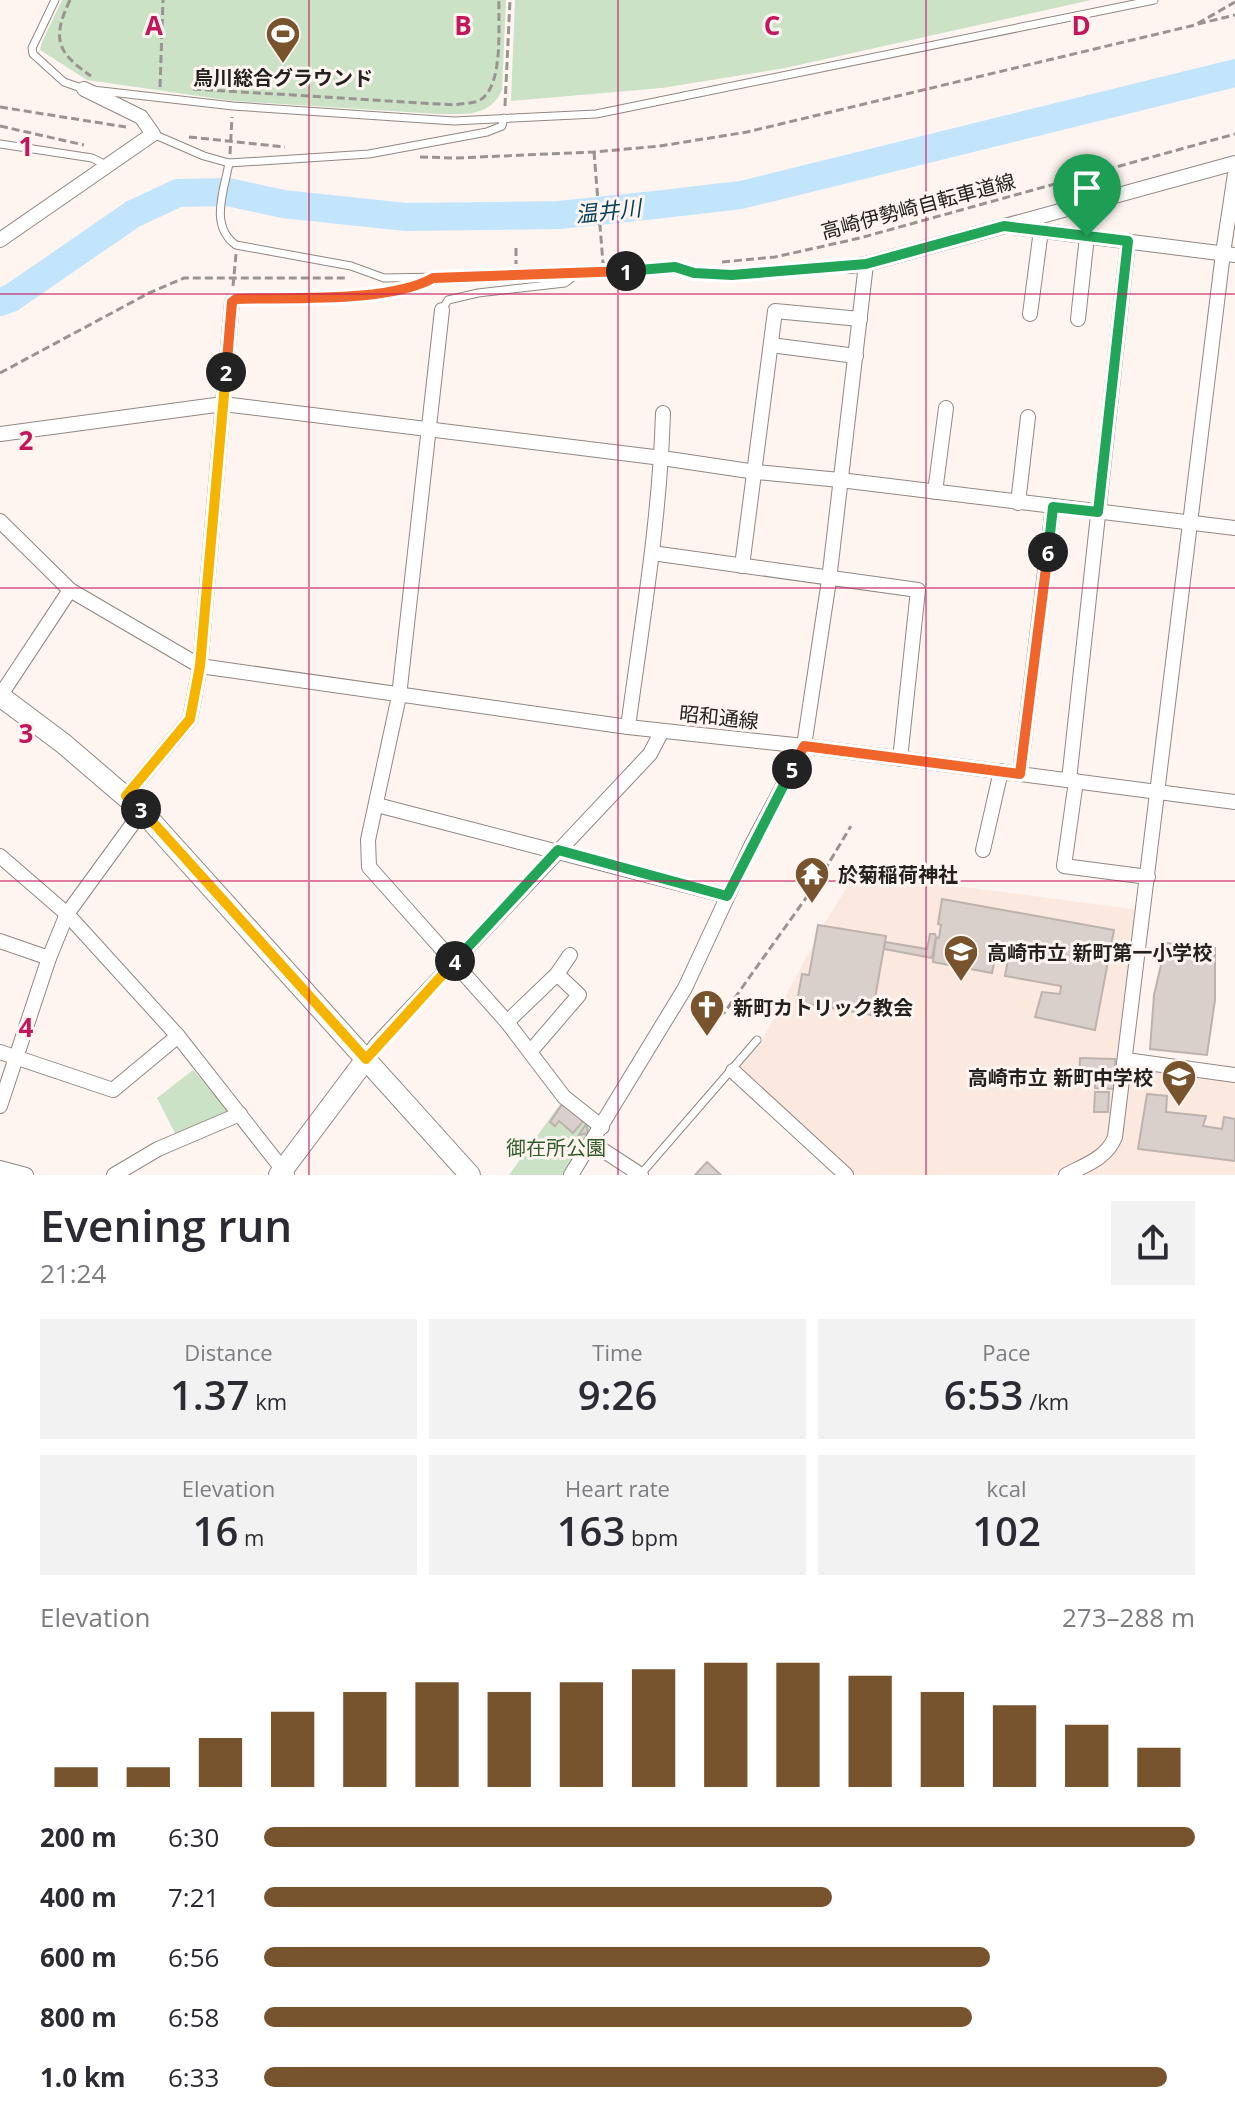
<!DOCTYPE html>
<html lang="en">
<head>
<meta charset="utf-8">
<style>
  :root { --surface:#fff; --page:#f2f2f3; --text:#2b2b33; --muted:#7c7c81; --accent:#78542e }
  body { margin:0; font-family:"Open Sans","Noto Sans JP",sans-serif; background:var(--page); color:var(--text); height:100vh; display:flex; flex-direction:column; font-size:30px; white-space:nowrap }
  * { box-sizing:border-box; margin:0 }
  p { font-size:26px; color:var(--muted) }
  .icon { flex:none; width:44px; height:44px; fill:none; stroke:currentColor; stroke-width:2; stroke-linecap:round; stroke-linejoin:round }
  .map { position:relative; height:1175px; overflow:hidden }
  .sheet { display:flex; flex-direction:column; background:var(--surface); flex:1 }
  .sheet>* { flex:none }
  .pin { position:absolute; display:grid; place-items:center; width:68px; height:68px; color:#fff; margin:-82px -34px; border-radius:50% 50% 50% 0; rotate:-45deg; box-shadow:0 0 8px #0007 }
  .pin .icon { rotate:45deg }
  .km { position:absolute; width:40px; height:40px; margin:-20px; border-radius:50%; background:#222; color:#fff; font-size:22px; line-height:40px; text-align:center }
  .round { display:grid; place-items:center; flex:none; width:84px; height:84px; border-radius:0px; background:var(--page) }
  .head { display:flex; align-items:center; justify-content:space-between; height:136px; padding:0 40px }
  h1 { font-size:44px; font-weight:600; line-height:60px }
  .stats { display:grid; grid-template-columns:repeat(3,1fr); gap:12px; height:136px; padding:8px 40px }
  .stats div { display:grid; align-content:center; border-radius:0px; background:var(--page); text-align:center }
  .stats b { font-size:40px; font-weight:600 }
  .stats small { font-size:22px; font-weight:400 }
  .stats p { font-size:22px }
  .chart { height:224px; padding:16px 40px }
  .chart p { display:flex; justify-content:space-between }
  .chart svg { width:100%; height:144px; margin-top:8px; stroke:var(--accent); stroke-width:6 }
  ul { padding:0 40px; list-style:none; font-size:26px }
  li { display:grid; grid-template-columns:128px 96px 1fr; align-items:center; height:60px }
  li i { height:20px; border-radius:10px; background:var(--accent) }
  .map>svg:first-child { display:block }
  .built { fill:#fbe8df }
  .green { fill:#cbe2c6 }
  .lines { fill:none; stroke-linecap:round; stroke-linejoin:round }
  .river { stroke:#c2e5fc; stroke-width:28 }
  .building { fill:#dad0cb; stroke:#bdb2ad; stroke-width:2 }
  .lane-casing { stroke:#918782; stroke-width:9 }
  .street-casing { stroke:#918782; stroke-width:16 }
  .secondary-casing { stroke:#918782; stroke-width:22 }
  .path { stroke:#9a9491; stroke-width:3; stroke-dasharray:8 4; stroke-linecap:butt }
  .lane { stroke:#fff; stroke-width:7 }
  .street { stroke:#fff; stroke-width:14 }
  .secondary { stroke:#fff; stroke-width:20 }
  .split-1-casing { stroke:#fff; stroke-width:16 }
  .split-2-casing { stroke:#fff; stroke-width:16 }
  .split-3-casing { stroke:#fff; stroke-width:16 }
  .split-4-casing { stroke:#fff; stroke-width:16 }
  .split-5-casing { stroke:#fff; stroke-width:16 }
  .split-6-casing { stroke:#fff; stroke-width:16 }
  .split-7-casing { stroke:#fff; stroke-width:16 }
  .split-1 { stroke:#22a559; stroke-width:10 }
  .split-2 { stroke:#f0652b; stroke-width:10 }
  .split-3 { stroke:#f5b400; stroke-width:10 }
  .split-4 { stroke:#f5b400; stroke-width:10 }
  .split-5 { stroke:#22a559; stroke-width:10 }
  .split-6 { stroke:#f0652b; stroke-width:10 }
  .split-7 { stroke:#22a559; stroke-width:10 }
  .grid { fill:none; stroke:#c2185b; stroke-width:2; stroke-opacity:0.55 }
  .labels { text-anchor:middle; dominant-baseline:central; stroke-width:6; stroke-linejoin:round; paint-order:stroke }
  .poi-label { font-size:20px; font-weight:bold; fill:#24211f; stroke:#fef5f1; text-anchor:start }
  .street-label { font-size:20px; fill:#24211f; stroke:#fef5f1 }
  .park-label { font-size:20px; fill:#325b2a; stroke:#fef5f1 }
  .water-label { font-size:22px; font-style:italic; fill:#063f5a; stroke:#fef5f1 }
  .grid-label { font-size:26px; text-anchor:middle; font-weight:bold; fill:#c2185b; stroke:#fef5f1; stroke-width:6; stroke-linejoin:round; paint-order:stroke }
</style>
</head>
<body>
<div class="map">
<svg width="1235" height="1175" viewBox="0 0 1235 1175">
  <rect width="100%" height="100%" fill="#fef5f1"/>
  <g class="built">
    <polygon points="856,873 1140,910 1109,1144 1052,1175 850,1175 737,1070 761,1042 824,924"/>
    <polygon points="1129,1065 1235,1078 1235,1175 1072,1175 1104,1157"/>
  </g>
  <g class="green">
    <path d="M62,0h444l-4,90c-12,27 -36,24 -63,24l-206,-13 -146,-21 -47,-30 2,-8z"/>
    <polygon points="515,0 1091,0 785,68 662,88 511,101"/>
    <polygon points="193,1070 226,1108 226,1116 177,1137 157,1098"/>
    <polygon points="563,1100 595,1126 564,1175 509,1175"/>
  </g>
  <g class="lines">
    <polyline class="river" points="0,302 11,298 133,214 178,193 228,192 283,204 406,217 559,215 655,205 741,195 1235,73"/>
  </g>
  <g class="building">
    <polygon points="942,899 1114,930 1095,1030 1035,1017 1042,992 1060,994 1061,986 1005,976 1009,954 996,953 992,973 933,962 936,937 939,938 941,925 938,924"/>
    <polygon points="818,925 886,936 872,1015 797,1002 802,974 809,975"/>
    <polygon points="930,934 935,934 936,937 932,958 884,949 885,942 927,949"/>
    <polygon points="1166,943 1215,948 1215,1000 1207,1055 1150,1049 1154,995"/>
    <polygon points="1080,1058 1115,1059 1114,1089 1095,1088 1095,1081 1079,1081"/>
    <polygon points="1095,1092 1109,1092 1108,1112 1094,1112"/>
    <polygon points="1147,1094 1167,1096 1166,1112 1206,1116 1203,1126 1222,1129 1224,1117 1235,1119 1235,1161 1138,1149"/>
    <polygon points="563,1103 584,1120 573,1133 559,1121 555,1126 550,1122"/>
    <polygon points="586,1124 588,1133 579,1135"/>
    <polygon points="707,1162 721,1175 695,1175"/>
  </g>
  <g class="lines">
    <defs>
      <g id="lane">
        <polyline points="55,0 32,48 33,54 64,82 84,89 233,106 454,121 596,114 1154,0"/>
        <polyline points="153,134 204,156 229,163 369,154 487,132 502,126 504,118"/>
        <polyline points="0,144 92,158 106,165"/>
        <path d="M229,163c-5,28 -20,63 7,82l115,21 33,12 220,-4 71,-7 19,6 38,2 118,-9"/>
        <path d="M232,302l4,-3c47,-1 157,2 194,-19"/>
        <polyline points="442,310 448,300 478,293 565,283 574,276"/>
        <polyline points="641,1174 757,1040"/>
      </g>
      <g id="street">
        <polyline points="1013,227 1235,255"/>
        <polyline points="0,240 153,134 141,117 84,89"/>
        <polyline points="850,266 866,264 1235,163"/>
        <polyline points="442,310 399,696 368,840 369,867 507,1022 564,1097 602,1127"/>
        <polyline points="1030,314 1041,230"/>
        <polyline points="1078,319 1087,236"/>
        <polyline points="771,345 856,356"/>
        <polyline points="0,434 223,404 662,458 756,472 840,480 1235,528"/>
        <polyline points="935,492 946,408"/>
        <polyline points="1018,503 1028,417"/>
        <polyline points="0,521 70,590 200,666 628,727 804,746 1235,802"/>
        <polyline points="652,553 918,590 900,759"/>
        <polyline points="742,566 775,311 860,319"/>
        <polyline points="0,696 70,590"/>
        <path d="M628,727c14,-104 32,-209 35,-314"/>
        <polyline points="1020,774 1053,507"/>
        <polyline points="1069,780 1128,241"/>
        <polyline points="1076,781 1064,866 1148,877"/>
        <polyline points="126,796 190,719 200,666 232,302"/>
        <polyline points="377,805 727,896"/>
        <polyline points="983,850 1001,771"/>
        <polyline points="0,856 67,914 178,1036 287,1175"/>
        <polyline points="0,941 49,958"/>
        <polyline points="507,1022 557,974 570,955"/>
        <polyline points="0,1052 113,1090 178,1036"/>
        <polyline points="530,1052 579,995 557,974"/>
        <polyline points="366,1059 376,1045 650,754 662,731"/>
        <polyline points="1126,1060 1235,1075"/>
        <polyline points="733,1071 846,1175"/>
        <polyline points="0,1106 49,958 67,914 142,811"/>
        <polyline points="592,1143 641,1175"/>
        <polyline points="0,1168 26,1175"/>
        <polyline points="114,1175 158,1149 240,1114"/>
        <polyline points="571,1175 685,988 751,846 804,746 829,580 866,264"/>
        <path d="M1066,1175c19,-10 41,-17 49,-38l108,-884 12,-79"/>
      </g>
      <g id="secondary">
        <polyline points="0,696 64,744 142,811 470,1175"/>
        <polyline points="279,1175 366,1059"/>
      </g>
    </defs>
    <use href="#lane" class="lane-casing"/>
    <use href="#street" class="street-casing"/>
    <use href="#secondary" class="secondary-casing"/>
    <g class="path">
      <path d="M70,0c-18,38 -14,52 21,76"/>
      <polyline points="1198,24 1235,15"/>
      <polyline points="160,87 163,0"/>
      <path d="M193,89l262,16c8,-2 18,-1 25,-5 24,-14 18,-75 19,-100"/>
      <polyline points="505,106 510,0"/>
      <polyline points="0,107 126,127"/>
      <polyline points="0,126 84,145"/>
      <polyline points="189,137 285,147"/>
      <polyline points="594,152 603,263"/>
      <polyline points="230,154 232,117"/>
      <polyline points="420,157 456,158 594,152 660,146 747,132 1195,25 1235,2"/>
      <polyline points="516,248 516,264"/>
      <polyline points="722,262 775,257 860,238 1235,134"/>
      <polyline points="233,286 236,254"/>
      <polyline points="0,373 149,293 184,278 345,278"/>
      <polyline points="699,996 724,1013 818,881 851,826"/>
    </g>
    <use href="#lane" class="lane"/>
    <use href="#street" class="street"/>
    <use href="#secondary" class="secondary"/>
  </g>
  <g class="lines">
    <defs>
      <polyline id="split-1" points="626,271 675,267 694,273 732,275 866,264 1004,226 1087,236"/>
      <path id="split-2" d="M226,372l6,-70 4,-3c53,-2 153,4 197,-21l193,-7"/>
      <polyline id="split-3" points="141,809 126,796 190,719 200,666 226,372"/>
      <polyline id="split-4" points="141,809 366,1059 455,961"/>
      <polyline id="split-5" points="455,961 558,850 727,896 792,769"/>
      <polyline id="split-6" points="792,769 804,746 1020,774 1048,552"/>
      <polyline id="split-7" points="1048,552 1053,507 1098,512 1128,241 1087,236"/>
    </defs>
    <use href="#split-1" class="split-1-casing"/>
    <use href="#split-2" class="split-2-casing"/>
    <use href="#split-3" class="split-3-casing"/>
    <use href="#split-4" class="split-4-casing"/>
    <use href="#split-5" class="split-5-casing"/>
    <use href="#split-6" class="split-6-casing"/>
    <use href="#split-7" class="split-7-casing"/>
    <use href="#split-1" class="split-1"/>
    <use href="#split-2" class="split-2"/>
    <use href="#split-3" class="split-3"/>
    <use href="#split-4" class="split-4"/>
    <use href="#split-5" class="split-5"/>
    <use href="#split-6" class="split-6"/>
    <use href="#split-7" class="split-7"/>
  </g>
  <path class="grid" d="M309,0v1175M618,0v1175M926,0v1175M0,294h1235M0,588h1235M0,881h1235"/>
  <defs>
    <symbol id="stadium-pin" viewBox="-11 -11 22 30"><path d="M0 17L-7.5 6A9.5 9.5 0 1 1 7.5 6Z" fill="#78542e" stroke="#fef5f1"/><path d="M0-5a6.5 5 0 1 0 0 10a6.5 5 0 1 0 0-10ZM-3.5-1.8h7v3.6h-7Z" fill="#fff"/></symbol>
    <symbol id="temple-pin" viewBox="-11 -11 22 30"><path d="M0 17L-7.5 6A9.5 9.5 0 1 1 7.5 6Z" fill="#78542e" stroke="#fef5f1"/><path d="M0-6L5-2H3V0L6.5 2.5H4V6H1.5V3h-3V6H-4V2.5H-6.5L-3 0V-2H-5Z" fill="#fff"/></symbol>
    <symbol id="school-pin" viewBox="-11 -11 22 30"><path d="M0 17L-7.5 6A9.5 9.5 0 1 1 7.5 6Z" fill="#78542e" stroke="#fef5f1"/><path d="M0-5L7-2L0 1L-7-2ZM-4 1L0 2.5L4 1V4Q0 6-4 4Z" fill="#fff"/></symbol>
    <symbol id="church-pin" viewBox="-11 -11 22 30"><path d="M0 17L-7.5 6A9.5 9.5 0 1 1 7.5 6Z" fill="#78542e" stroke="#fef5f1"/><path d="M-1.2-6h2.4v3.5h3.3v2.4h-3.3V6h-2.4V-.1h-3.3v-2.4h3.3Z" fill="#fff"/></symbol>
  </defs>
  <g fill-rule="evenodd">
    <use href="#stadium-pin" x="263" y="14" width="40" height="54"/>
    <use href="#temple-pin" x="792" y="854" width="40" height="54"/>
    <use href="#school-pin" x="941" y="932" width="40" height="54"/>
    <use href="#church-pin" x="687" y="987" width="40" height="54"/>
    <use href="#school-pin" x="1159" y="1057" width="40" height="54"/>
  </g>
  <g class="labels">
    <g class="poi-label">
      <text x="283" y="77" text-anchor="middle">烏川総合グラウンド</text>
      <text x="838" y="874">於菊稲荷神社</text>
      <text x="987" y="952">高崎市立 新町第一小学校</text>
      <text x="733" y="1007">新町カトリック教会</text>
      <text x="1153" y="1077" text-anchor="end">高崎市立 新町中学校</text>
    </g>
    <g class="street-label">
      <text transform="translate(918 206) rotate(-15)">高崎伊勢崎自転車道線</text>
      <text transform="translate(719 717) rotate(6)">昭和通線</text>
    </g>
    <g class="park-label">
      <text x="556" y="1147">御在所公園</text>
    </g>
    <g class="water-label">
      <text transform="translate(608 210) rotate(-6)">温井川</text>
    </g>
  </g>
  <g class="grid-label">
    <text x="154" y="35">A</text>
    <text x="463" y="35">B</text>
    <text x="772" y="35">C</text>
    <text x="1081" y="35">D</text>
    <text x="26" y="156">1</text>
    <text x="26" y="450">2</text>
    <text x="26" y="743">3</text>
    <text x="26" y="1037">4</text>
  </g>
</svg>
<div class="pin" style="left:1087px;top:236px;background:#1e9e55"><svg class="icon" aria-label="arrive" viewBox="0 0 24 24"><path d="M6 21V4h12l-3 4 3 4H6"/></svg></div>
<b class="km" style="left:626px;top:271px">1</b>
<b class="km" style="left:226px;top:372px">2</b>
<b class="km" style="left:141px;top:809px">3</b>
<b class="km" style="left:455px;top:961px">4</b>
<b class="km" style="left:792px;top:769px">5</b>
<b class="km" style="left:1048px;top:552px">6</b>
</div>
<section class="sheet">
<div class="head"><div><h1>Evening run</h1><p>21:24</p></div><a class="round"><svg class="icon" aria-label="share" viewBox="0 0 24 24"><path d="M12 15V3M7 8l5-5 5 5M5 13v7h14v-7"/></svg></a></div>
<div class="stats">
<div><p>Distance</p><b>1.37<small> km</small></b></div>
<div><p>Time</p><b>9:26</b></div>
<div><p>Pace</p><b>6:53<small> /km</small></b></div>
</div>
<div class="stats">
<div><p>Elevation</p><b>16<small> m</small></b></div>
<div><p>Heart rate</p><b>163<small> bpm</small></b></div>
<div><p>kcal</p><b>102</b></div>
</div>
<div class="chart"><p><span>Elevation</span>273–288 m</p>
<svg viewBox="0 0 160 44" preserveAspectRatio="none"><path d="M5 44V38M15 44V38M25 44V29M35 44V21M45 44V15M55 44V12M65 44V15M75 44V12M85 44V8M95 44V6M105 44V6M115 44V10M125 44V15M135 44V19M145 44V25M155 44V32"/></svg>
</div>
<ul>
<li><b>200 m</b>6:30<i style="width:100%"></i></li>
<li><b>400 m</b>7:21<i style="width:61%"></i></li>
<li><b>600 m</b>6:56<i style="width:78%"></i></li>
<li><b>800 m</b>6:58<i style="width:76%"></i></li>
<li><b>1.0 km</b>6:33<i style="width:97%"></i></li>
</ul>
</section>
</body>
</html>
